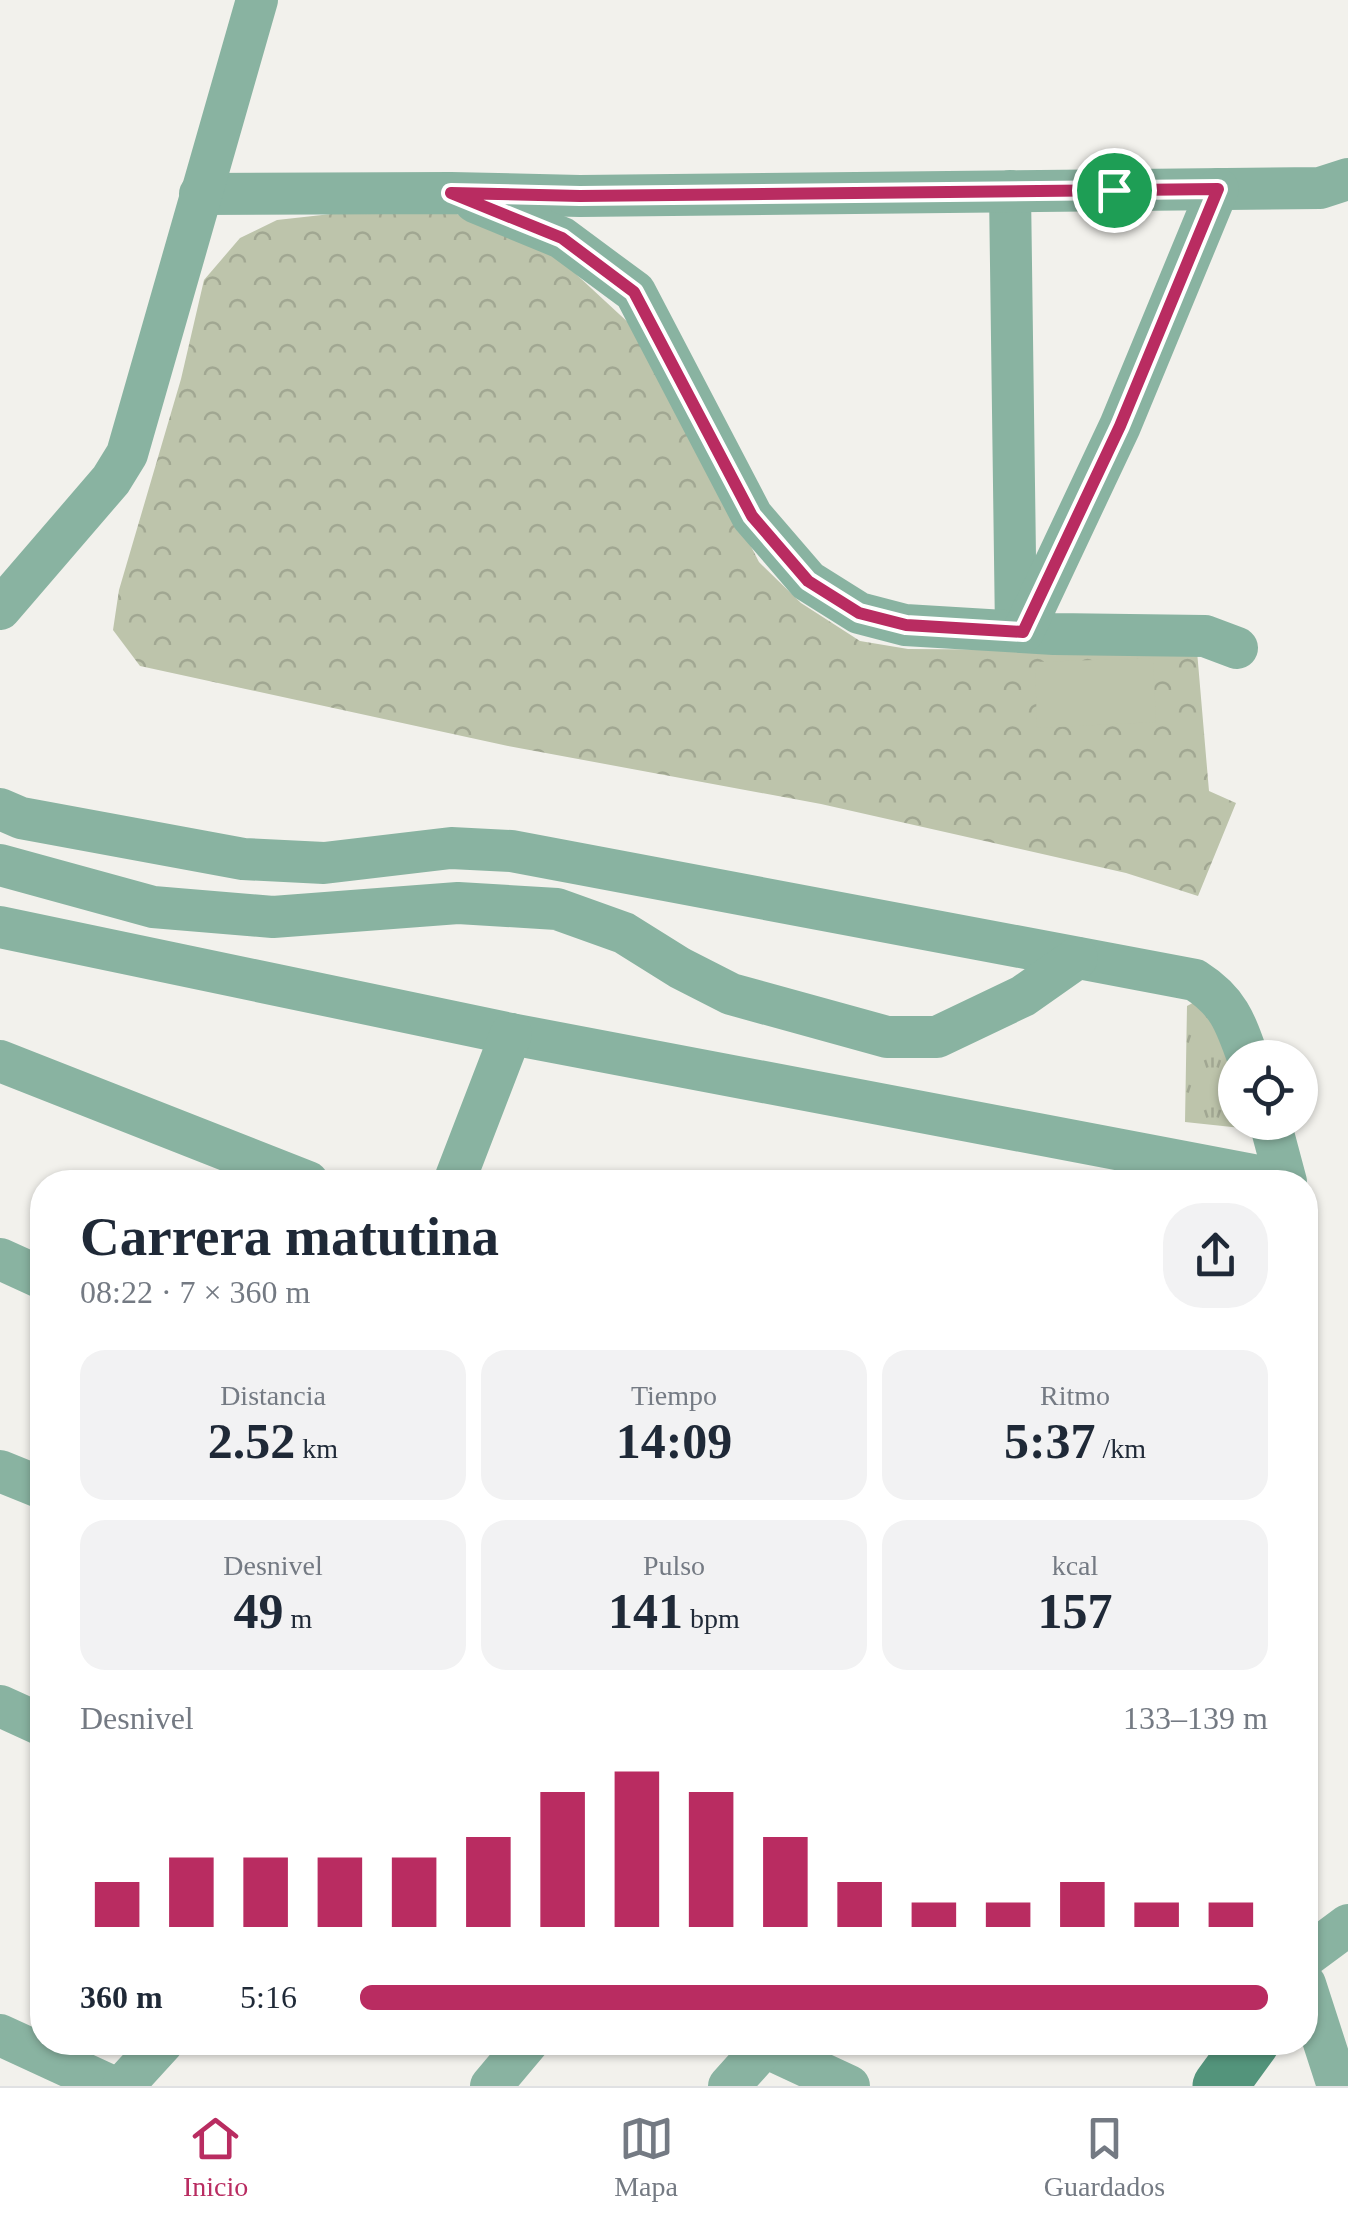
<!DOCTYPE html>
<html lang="es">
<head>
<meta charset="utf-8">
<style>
  :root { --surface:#fff; --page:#f2f2f3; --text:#1f2937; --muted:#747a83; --line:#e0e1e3; --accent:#b92c61 }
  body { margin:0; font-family:"Times New Roman",serif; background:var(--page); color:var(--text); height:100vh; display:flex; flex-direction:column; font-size:38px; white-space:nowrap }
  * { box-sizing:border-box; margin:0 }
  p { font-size:32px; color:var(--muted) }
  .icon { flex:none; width:55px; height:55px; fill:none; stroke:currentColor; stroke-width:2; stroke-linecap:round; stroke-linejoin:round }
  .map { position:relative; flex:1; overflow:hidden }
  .sheet { position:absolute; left:30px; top:1170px; width:1288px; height:885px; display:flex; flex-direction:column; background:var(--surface); border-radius:40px; box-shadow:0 2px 8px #0004 }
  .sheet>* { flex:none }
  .buttons { position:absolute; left:1218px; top:1040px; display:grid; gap:20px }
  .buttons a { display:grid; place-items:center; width:100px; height:100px; border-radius:50%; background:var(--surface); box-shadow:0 2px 8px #0004; font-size:50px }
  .pin { position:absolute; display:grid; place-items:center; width:85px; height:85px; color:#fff; margin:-42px; border:5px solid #fff; border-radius:50%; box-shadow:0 2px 10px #0007 }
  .round { display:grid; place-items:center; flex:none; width:105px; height:105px; border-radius:40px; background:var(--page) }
  .head { display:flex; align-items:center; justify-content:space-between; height:170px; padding:0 50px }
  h1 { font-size:55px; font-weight:700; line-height:75px }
  .figures { display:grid; grid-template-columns:repeat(3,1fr); gap:15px; height:170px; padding:10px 50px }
  .figures div { display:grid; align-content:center; border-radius:25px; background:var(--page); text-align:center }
  .figures b { font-size:50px; font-weight:700 }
  .figures small { font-size:28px; font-weight:400 }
  .figures p { font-size:28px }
  .chart { height:280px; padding:20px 50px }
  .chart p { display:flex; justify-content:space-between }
  .chart svg { width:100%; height:180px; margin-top:10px; stroke:var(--accent); stroke-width:6 }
  ul { padding:0 50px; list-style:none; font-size:32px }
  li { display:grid; grid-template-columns:160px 120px 1fr; align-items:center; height:75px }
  li i { height:25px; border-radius:12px; background:var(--accent) }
  .dock { display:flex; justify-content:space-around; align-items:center; height:140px; border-top:2px solid var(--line); background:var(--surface); font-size:28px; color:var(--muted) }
  .dock a { display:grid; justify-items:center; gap:5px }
  .dock .on { color:var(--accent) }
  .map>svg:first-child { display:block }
  .grass { fill:url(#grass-tufts) }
  .park { fill:url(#park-crowns) }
  .garden { fill:#bdc4ab }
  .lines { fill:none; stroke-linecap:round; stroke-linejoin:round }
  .street { stroke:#89b3a1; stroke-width:42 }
  .secondary { stroke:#53947b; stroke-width:55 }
  .route-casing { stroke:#fff; stroke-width:20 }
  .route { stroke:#b92c61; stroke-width:12 }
</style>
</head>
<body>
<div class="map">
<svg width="1348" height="2086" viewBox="0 0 1348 2086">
  <defs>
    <pattern id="grass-tufts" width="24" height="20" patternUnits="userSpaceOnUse" patternTransform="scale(2.5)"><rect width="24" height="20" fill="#bdc4ab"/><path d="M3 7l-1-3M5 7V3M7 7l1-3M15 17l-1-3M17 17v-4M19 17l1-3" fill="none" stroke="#a1a792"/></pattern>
    <pattern id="park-crowns" width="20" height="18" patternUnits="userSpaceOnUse" patternTransform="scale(2.5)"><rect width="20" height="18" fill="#bdc4ab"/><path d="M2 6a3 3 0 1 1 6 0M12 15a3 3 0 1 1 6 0" fill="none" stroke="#a1a792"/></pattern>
  </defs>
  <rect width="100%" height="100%" fill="#f2f1ec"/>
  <polygon class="grass" points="1202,998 1235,1073 1235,1122 1257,1123 1260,1130 1185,1122 1187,1006"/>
  <polygon class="park" points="452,212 551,251 632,326 692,431 759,562 801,603 860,641 908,649 1197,651 1209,791 1236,803 1198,896 1126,873 821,804 508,746 140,666 113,630 119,590 181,379 204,280 240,238 277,220 331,214"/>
  <polygon class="garden" points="1153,658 1156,722 1037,728 1035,662"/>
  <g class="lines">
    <g class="street">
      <polyline points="1010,191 1016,631"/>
      <polyline points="200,194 451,193 580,196 1320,188 1348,179"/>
      <polyline points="475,202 562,238 635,292 752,516 808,581 859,613 905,625 1054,634 1205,636 1237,648"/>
      <polyline points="0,609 111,480 127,454 257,0"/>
      <polyline points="1023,632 1120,426 1218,189"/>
      <path d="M0,809l21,9 222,41 81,4 127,-15 60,3 684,129c33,21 40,41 53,78"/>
      <polyline points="0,865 153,907 273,917 458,903 557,909 624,933 680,968 731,994 887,1037 937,1037 1023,996 1077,958"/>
      <polyline points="0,927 511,1034 1285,1181"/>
      <polyline points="0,1061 308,1182"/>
      <polyline points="1270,1122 1286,1182"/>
      <polyline points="454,1182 511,1034"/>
      <polyline points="0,1259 42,1278"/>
      <polyline points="0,1471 42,1488"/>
      <polyline points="0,1706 42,1725"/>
      <polyline points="1305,1957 1348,1925"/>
      <polyline points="1305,1984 1338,2086"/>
      <polyline points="0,2035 111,2086"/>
      <polyline points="754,2042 849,2086"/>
      <polyline points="123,2086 163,2042"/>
      <polyline points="491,2086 528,2042"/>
      <polyline points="729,2086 764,2047"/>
    </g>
    <polyline class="secondary" points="1220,2086 1252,2042"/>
  </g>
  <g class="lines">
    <defs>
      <polygon id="route" points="1218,189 1120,426 1023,632 906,625 859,613 808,581 752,516 634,292 562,238 451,193 580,196"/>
    </defs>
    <use href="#route" class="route-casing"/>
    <use href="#route" class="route"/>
  </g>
</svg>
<div class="buttons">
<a><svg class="icon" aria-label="locate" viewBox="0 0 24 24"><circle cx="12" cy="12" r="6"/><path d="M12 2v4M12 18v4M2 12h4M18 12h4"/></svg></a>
</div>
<div class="pin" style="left:1114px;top:190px;background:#1e9e55"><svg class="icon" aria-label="arrive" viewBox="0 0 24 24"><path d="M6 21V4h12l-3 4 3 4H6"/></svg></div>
<section class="sheet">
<div class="head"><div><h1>Carrera matutina</h1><p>08:22 · 7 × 360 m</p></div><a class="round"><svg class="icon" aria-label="share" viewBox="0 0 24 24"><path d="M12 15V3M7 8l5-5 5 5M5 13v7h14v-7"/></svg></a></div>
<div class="figures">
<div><p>Distancia</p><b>2.52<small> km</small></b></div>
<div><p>Tiempo</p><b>14:09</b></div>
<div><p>Ritmo</p><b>5:37<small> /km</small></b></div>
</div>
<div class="figures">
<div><p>Desnivel</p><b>49<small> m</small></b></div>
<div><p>Pulso</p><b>141<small> bpm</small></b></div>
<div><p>kcal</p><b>157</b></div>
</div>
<div class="chart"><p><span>Desnivel</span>133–139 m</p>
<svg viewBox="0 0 160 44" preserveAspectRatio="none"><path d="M5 44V33M15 44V27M25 44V27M35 44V27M45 44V27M55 44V22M65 44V11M75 44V6M85 44V11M95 44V22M105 44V33M115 44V38M125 44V38M135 44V33M145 44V38M155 44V38"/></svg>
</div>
<ul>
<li><b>360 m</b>5:16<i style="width:100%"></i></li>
</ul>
</section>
</div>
<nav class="dock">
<a class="on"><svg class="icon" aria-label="home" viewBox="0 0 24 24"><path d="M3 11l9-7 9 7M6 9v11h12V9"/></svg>Inicio</a>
<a><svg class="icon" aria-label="map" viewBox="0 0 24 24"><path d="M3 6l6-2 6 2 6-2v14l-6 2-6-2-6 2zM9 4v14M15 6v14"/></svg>Mapa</a>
<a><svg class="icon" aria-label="saved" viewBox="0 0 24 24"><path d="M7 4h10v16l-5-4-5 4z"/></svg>Guardados</a>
</nav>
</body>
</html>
